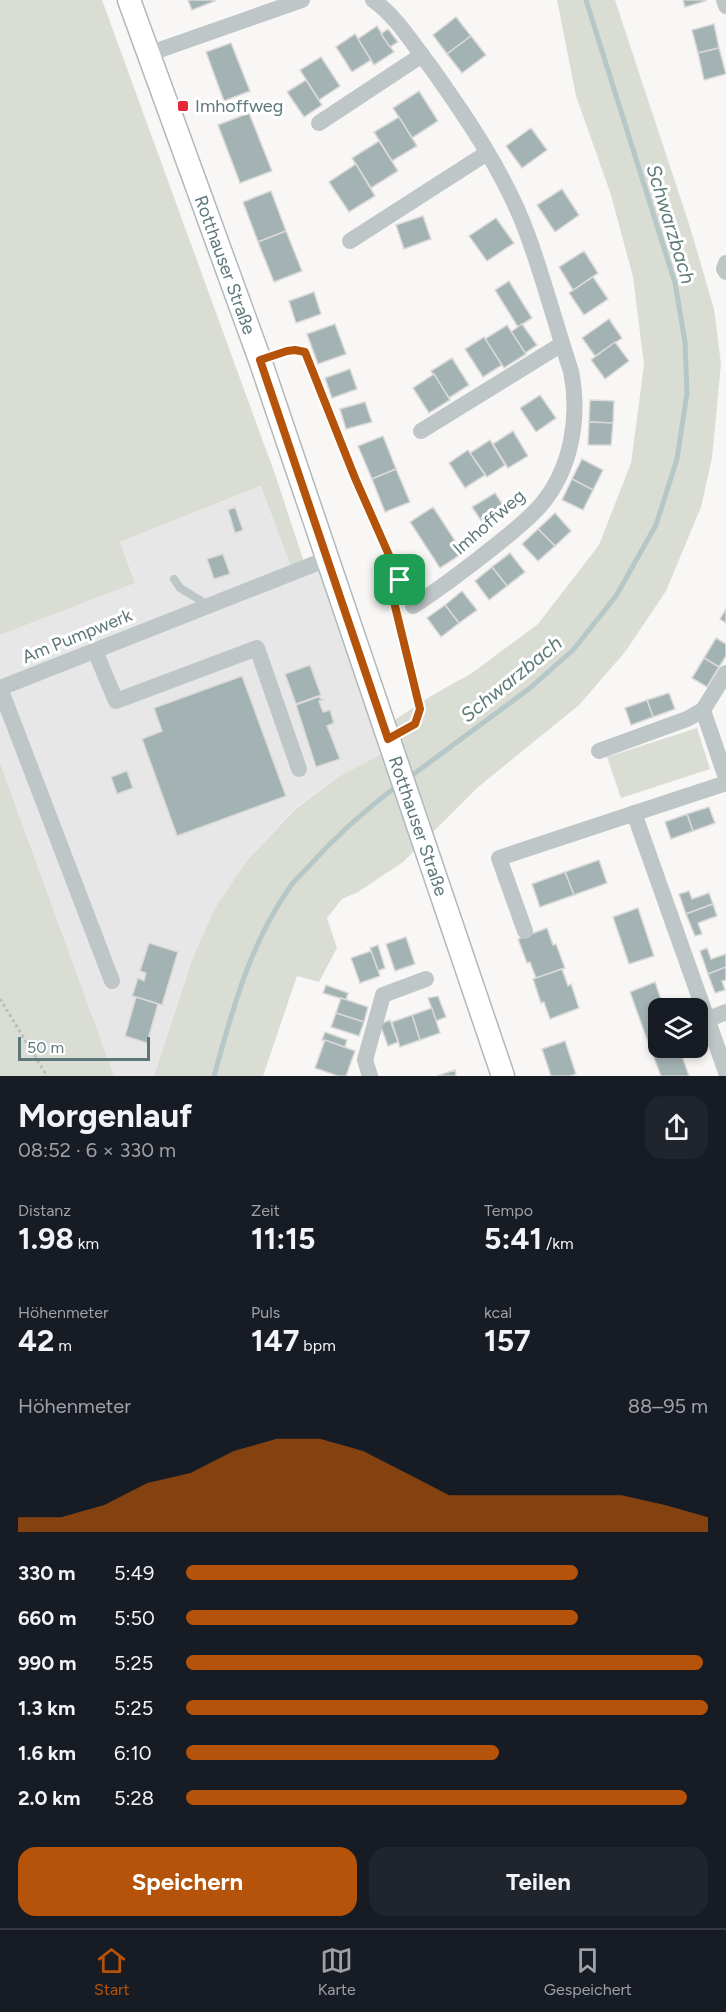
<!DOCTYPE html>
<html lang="de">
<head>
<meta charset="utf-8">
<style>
  :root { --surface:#171b24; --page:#20242c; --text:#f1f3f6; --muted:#9ea1a6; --line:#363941; --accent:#b45309 }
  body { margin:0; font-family:Figtree,sans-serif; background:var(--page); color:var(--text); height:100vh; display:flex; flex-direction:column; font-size:22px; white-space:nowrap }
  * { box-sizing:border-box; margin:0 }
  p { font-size:20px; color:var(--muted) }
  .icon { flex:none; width:33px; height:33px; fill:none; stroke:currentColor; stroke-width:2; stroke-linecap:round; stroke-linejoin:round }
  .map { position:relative; height:1076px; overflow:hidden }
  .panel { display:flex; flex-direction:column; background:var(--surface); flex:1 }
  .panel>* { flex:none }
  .tools { position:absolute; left:648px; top:998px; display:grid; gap:12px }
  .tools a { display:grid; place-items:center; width:60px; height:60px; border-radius:12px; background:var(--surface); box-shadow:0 3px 9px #0003; font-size:30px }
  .scale { position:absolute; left:18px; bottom:15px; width:132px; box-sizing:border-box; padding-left:6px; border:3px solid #5e777b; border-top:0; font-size:16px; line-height:21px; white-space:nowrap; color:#5e777b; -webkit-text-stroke:4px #fff; paint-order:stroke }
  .pin { position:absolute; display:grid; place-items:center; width:51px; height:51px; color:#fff; margin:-26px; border-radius:12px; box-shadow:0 3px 9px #0006 }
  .round { display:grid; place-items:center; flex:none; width:63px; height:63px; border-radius:18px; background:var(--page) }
  .headline { display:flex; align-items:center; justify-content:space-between; height:102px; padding:0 18px }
  h1 { font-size:33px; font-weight:700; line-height:45px }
  .figures { display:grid; grid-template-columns:repeat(3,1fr); gap:9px; height:102px; padding:6px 18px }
  .figures div { display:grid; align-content:center }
  .figures b { font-size:30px; font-weight:700 }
  .figures small { font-size:16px; font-weight:400 }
  .figures p { font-size:16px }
  .chart { height:168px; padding:12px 18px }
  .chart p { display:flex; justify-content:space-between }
  .chart svg { width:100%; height:108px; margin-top:6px; fill:var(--accent); opacity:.7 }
  .cta { display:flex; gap:12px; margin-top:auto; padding:12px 18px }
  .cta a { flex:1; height:69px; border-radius:18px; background:var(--accent); color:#fff; font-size:24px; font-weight:700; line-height:69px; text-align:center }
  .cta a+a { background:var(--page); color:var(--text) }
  ul { padding:0 18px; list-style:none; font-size:20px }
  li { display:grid; grid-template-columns:96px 72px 1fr; align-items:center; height:45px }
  li i { height:15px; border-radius:8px; background:var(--accent) }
  .dock { display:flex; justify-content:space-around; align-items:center; height:84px; border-top:2px solid var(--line); background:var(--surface); font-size:16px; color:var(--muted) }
  .dock a { display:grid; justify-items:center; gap:3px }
  .dock .selected { color:var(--accent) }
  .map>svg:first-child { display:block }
  .built { fill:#e6e7e6 }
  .green { fill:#daddd4 }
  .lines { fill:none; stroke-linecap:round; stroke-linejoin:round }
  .stream { stroke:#b5c7c7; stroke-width:5 }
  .building { fill:#a3b2b3; stroke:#dad9d8; stroke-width:1.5 }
  .secondary-casing { stroke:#afb9bb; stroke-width:25 }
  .path { stroke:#b9bfc0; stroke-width:3; stroke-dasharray:3 3; stroke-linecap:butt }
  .lane { stroke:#bfc6c8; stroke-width:8 }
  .street { stroke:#bfc6c8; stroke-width:16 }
  .secondary { stroke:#fff; stroke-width:22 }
  .route-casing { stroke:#fff; stroke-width:12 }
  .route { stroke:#b45309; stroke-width:8 }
  .poi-dot { fill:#e62736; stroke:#fff; stroke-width:2 }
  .labels { text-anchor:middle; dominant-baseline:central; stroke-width:6; stroke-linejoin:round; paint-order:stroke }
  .poi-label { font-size:18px; fill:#5e777b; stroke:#fff; text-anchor:start }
  .street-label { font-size:18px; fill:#5e777b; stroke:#fff }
  .water-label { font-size:20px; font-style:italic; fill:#5e7c7a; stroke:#fff }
</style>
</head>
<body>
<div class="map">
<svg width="726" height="1076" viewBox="0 0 726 1076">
  <rect width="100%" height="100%" fill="#f8f7f5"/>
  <polygon class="built" points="262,486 292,569 326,560 389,750 340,776 295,808 245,863 215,908 193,957 154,1076 114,1076 0,763 0,635 135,583 120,542"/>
  <g class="green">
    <polygon points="0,0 102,0 276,477 305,565 292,569 261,486 120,542 135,583 0,635"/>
    <polygon points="557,0 615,0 690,227 714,309 721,364 712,458 701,507 666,591 625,652 579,705 477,788 403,862 358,892 342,899 327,918 337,948 319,982 297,976 263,1076 154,1076 193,957 215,908 245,863 295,809 340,776 389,750 387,725 431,696 472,673 538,624 599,545 631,463 644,365 633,277 611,195 576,96"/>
    <polygon points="697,728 710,769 621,798 607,757"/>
    <polygon points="0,763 114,1076 0,1076"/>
  </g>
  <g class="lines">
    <g class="stream">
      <polyline points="407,779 530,688 573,650 616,596 656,525 677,459 687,393 685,342 675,283 586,0"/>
      <path d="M214,1076c18,-64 35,-130 74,-186 5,-9 14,-16 21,-24 27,-30 56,-56 88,-80"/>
    </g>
  </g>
  <g class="building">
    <polygon points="188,0 215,0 215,1 192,10"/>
    <polygon points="683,0 705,0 706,1 685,7"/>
    <polygon points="456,17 471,36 447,54 433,35"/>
    <polygon points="714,24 719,48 698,53 692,30"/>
    <polygon points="377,26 394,52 374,65 358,39"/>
    <polygon points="388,29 398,42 390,47 381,34"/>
    <polygon points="355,34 371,60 352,72 336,47"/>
    <polygon points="471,36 486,55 462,73 447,54"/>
    <polygon points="231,43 250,91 224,101 206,52"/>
    <polygon points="719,48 726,74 704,80 698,53"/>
    <polygon points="321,57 340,86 319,100 300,70"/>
    <polygon points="306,80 322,105 304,117 287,92"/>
    <polygon points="419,91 438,121 412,138 393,108"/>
    <polygon points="249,113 272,171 240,183 218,125"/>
    <polygon points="399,117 417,146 392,161 374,132"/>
    <polygon points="531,128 547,150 522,168 506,146"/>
    <polygon points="379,141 398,171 371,188 352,158"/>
    <polygon points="356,164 375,196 349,212 329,182"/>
    <polygon points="562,189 579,215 555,232 537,205"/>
    <polygon points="271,191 286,231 258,242 243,202"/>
    <polygon points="423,216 431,239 404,249 396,225"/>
    <polygon points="496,218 514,243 487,261 469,236"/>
    <polygon points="286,231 302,271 274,282 258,242"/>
    <polygon points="584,251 598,273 573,290 559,267"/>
    <polygon points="593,277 608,299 584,315 569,293"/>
    <polygon points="509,281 532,318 518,327 495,290"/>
    <polygon points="314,292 321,314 296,323 289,301"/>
    <polygon points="609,319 622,338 595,356 582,338"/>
    <polygon points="335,324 346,354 318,364 307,334"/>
    <polygon points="522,324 537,345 525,353 511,332"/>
    <polygon points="507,325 526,354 504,368 485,339"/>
    <polygon points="484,337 502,365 483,377 465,349"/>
    <polygon points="615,342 629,361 605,379 591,360"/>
    <polygon points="452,358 469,385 449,398 431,371"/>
    <polygon points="350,369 357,389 332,398 325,378"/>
    <polygon points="434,374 450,400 429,413 413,388"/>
    <polygon points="540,395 556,418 536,432 520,408"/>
    <polygon points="590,400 614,401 613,423 589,422"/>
    <polygon points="365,402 372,422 346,429 340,409"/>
    <polygon points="589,422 613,423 611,445 588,445"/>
    <polygon points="513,431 528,456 508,468 493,444"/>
    <polygon points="383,436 396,469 372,479 358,446"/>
    <polygon points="490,440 505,465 487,477 470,453"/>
    <polygon points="468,450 485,475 465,488 449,463"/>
    <polygon points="582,459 603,470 593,490 572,479"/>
    <polygon points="396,469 410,502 385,512 372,479"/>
    <polygon points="572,479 593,490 583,510 562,500"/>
    <polygon points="495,493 505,508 482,522 472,507"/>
    <polygon points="235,507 243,530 235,533 228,510"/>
    <polygon points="433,507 463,553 440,568 410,522"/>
    <polygon points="555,513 571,531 555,546 538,529"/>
    <polygon points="538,529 555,546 538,561 522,544"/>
    <polygon points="510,553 525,572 507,586 492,567"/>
    <polygon points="223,554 230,574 214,579 207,559"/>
    <polygon points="492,567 507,586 489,600 475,581"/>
    <polygon points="462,591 477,610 459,623 445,605"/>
    <polygon points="445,605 459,623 441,637 427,618"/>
    <polygon points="726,609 726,623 720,619"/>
    <polygon points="716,638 726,644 726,656 719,667 704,658"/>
    <polygon points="704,658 719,667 707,687 692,678"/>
    <polygon points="310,665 321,695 296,704 285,674"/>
    <polygon points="242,676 286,796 177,836 142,739 162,731 154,708"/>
    <polygon points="669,693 675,709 653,717 647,700"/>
    <polygon points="318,697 324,700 319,701 323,712 330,710 334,723 327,726 340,759 316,767 296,705"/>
    <polygon points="647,700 653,717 631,725 625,708"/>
    <polygon points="127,771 133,788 117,794 111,777"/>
    <polygon points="709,807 715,823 693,831 687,814"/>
    <polygon points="687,814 693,831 671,839 665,822"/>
    <polygon points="599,860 607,883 574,895 565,872"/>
    <polygon points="565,872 574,895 540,907 532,884"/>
    <polygon points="689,891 692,899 709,893 713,904 686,914 679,894"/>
    <polygon points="713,904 717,916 698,923 702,934 695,936 686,914"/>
    <polygon points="638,908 654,956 629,964 613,917"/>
    <polygon points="547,928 553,945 556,944 565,968 536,978 530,962 527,963 518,939"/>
    <polygon points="406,937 415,964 395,971 386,944"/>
    <polygon points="149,943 178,952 162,1005 132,996 138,978 144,981 146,973 140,971"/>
    <polygon points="378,945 385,968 378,971 370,948"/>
    <polygon points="707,948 711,959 726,954 726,967 708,974 700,951"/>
    <polygon points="371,951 380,976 360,983 351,958"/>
    <polygon points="726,967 726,980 722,981 725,990 715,993 708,974"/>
    <polygon points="562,969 568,986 571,984 579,1008 550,1019 544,1002 541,1003 533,979"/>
    <polygon points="655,982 664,1008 658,1008 658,1042 649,1045 630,992"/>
    <polygon points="326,985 348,993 346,1000 323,993"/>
    <polygon points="438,996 446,1017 436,1021 428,998"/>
    <polygon points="136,997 158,1004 147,1043 125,1036"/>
    <polygon points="341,998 368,1007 364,1022 336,1013"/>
    <polygon points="432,1008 440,1033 420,1040 412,1015"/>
    <polygon points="336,1013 364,1022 359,1036 331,1027"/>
    <polygon points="412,1015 420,1040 400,1047 392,1022"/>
    <polygon points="390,1020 398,1042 388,1046 381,1027 383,1023"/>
    <polygon points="325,1032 347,1040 345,1047 322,1040"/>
    <polygon points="325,1040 355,1051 346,1076 338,1076 315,1068"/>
    <polygon points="565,1041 576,1074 570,1076 551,1076 542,1049"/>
    <polygon points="658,1042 658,1047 679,1047 689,1076 661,1076 649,1045"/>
    <polygon points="455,1070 456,1076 437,1076"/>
  </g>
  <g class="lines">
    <defs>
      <polyline id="secondary" points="129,0 260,360 503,1076"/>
    </defs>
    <use href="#secondary" class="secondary-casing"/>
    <g class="path">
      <polyline points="278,354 295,350 305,352 351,468"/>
      <polyline points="398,615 419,701 420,709 415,724 405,731"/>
      <polyline points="0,999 47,1076"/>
    </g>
    <g class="lane">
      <polyline points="355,478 413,606"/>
      <polyline points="174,579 180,588 208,605"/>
    </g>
    <g class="street">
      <path d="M373,0c23,16 40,44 57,66 37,52 76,109 98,170 16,44 28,90 43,135 9,46 1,98 -31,135 -17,19 -39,35 -59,51 -22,17 -44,34 -68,49"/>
      <polyline points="724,0 726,6"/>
      <polyline points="148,54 302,0"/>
      <polyline points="319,123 422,55"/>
      <polyline points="350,241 487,153"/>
      <polyline points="726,263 724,269 726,272"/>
      <polyline points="421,431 562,344"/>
      <polyline points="95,651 116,701 257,648 299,769"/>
      <polyline points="703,710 726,778"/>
      <polyline points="599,751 687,719 703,710 726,673"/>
      <polyline points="634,813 726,1072"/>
      <polyline points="525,931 499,858 726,783"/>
      <polyline points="112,981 0,688 327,559"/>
      <polyline points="709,1019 726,1012"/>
      <polyline points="370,1076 365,1060 383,995 426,979"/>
    </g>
    <use href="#secondary" class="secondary"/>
  </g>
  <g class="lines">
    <defs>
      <polygon id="route" points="295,350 305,352 355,478 400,580 395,584 394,602 420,709 415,724 388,739 260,360 287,351"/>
    </defs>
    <use href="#route" class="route-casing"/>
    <use href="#route" class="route"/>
  </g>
  <rect class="poi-dot" x="177" y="100" width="12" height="12" rx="3"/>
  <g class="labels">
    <g class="poi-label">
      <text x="195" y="106">Imhoffweg</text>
    </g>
    <g class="street-label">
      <text transform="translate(225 265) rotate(70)">Rotthauser Straße</text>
      <text transform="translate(489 522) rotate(-41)">Imhoffweg</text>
      <text transform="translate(77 636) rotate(-22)">Am Pumpwerk</text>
      <text transform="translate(418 826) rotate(71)">Rotthauser Straße</text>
    </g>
    <g class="water-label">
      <text transform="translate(671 224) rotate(73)">Schwarzbach</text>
      <text transform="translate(511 679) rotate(-39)">Schwarzbach</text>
    </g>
  </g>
</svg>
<div class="tools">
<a><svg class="icon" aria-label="layers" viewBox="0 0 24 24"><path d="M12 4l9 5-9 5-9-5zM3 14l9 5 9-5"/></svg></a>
</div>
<div class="scale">50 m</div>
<div class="pin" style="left:400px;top:580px;background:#1e9e55"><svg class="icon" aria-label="arrive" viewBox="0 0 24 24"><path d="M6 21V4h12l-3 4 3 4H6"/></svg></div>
</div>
<section class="panel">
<div class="headline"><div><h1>Morgenlauf</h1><p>08:52 · 6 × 330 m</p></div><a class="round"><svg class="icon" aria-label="share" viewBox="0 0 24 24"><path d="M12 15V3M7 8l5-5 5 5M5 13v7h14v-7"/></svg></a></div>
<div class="figures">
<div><p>Distanz</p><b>1.98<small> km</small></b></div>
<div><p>Zeit</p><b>11:15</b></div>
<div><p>Tempo</p><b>5:41<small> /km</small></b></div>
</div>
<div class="figures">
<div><p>Höhenmeter</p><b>42<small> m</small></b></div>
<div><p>Puls</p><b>147<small> bpm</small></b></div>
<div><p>kcal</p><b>157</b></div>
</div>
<div class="chart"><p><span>Höhenmeter</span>88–95 m</p>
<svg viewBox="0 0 160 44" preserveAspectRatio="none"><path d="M0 44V38L10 38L20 33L30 24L40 20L50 11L60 6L70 6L80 11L90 20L100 29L110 29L120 29L130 29L140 29L150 33L160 38V44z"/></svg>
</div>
<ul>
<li><b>330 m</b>5:49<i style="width:75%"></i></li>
<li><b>660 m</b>5:50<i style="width:75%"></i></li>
<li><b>990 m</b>5:25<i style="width:99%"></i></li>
<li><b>1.3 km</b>5:25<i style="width:100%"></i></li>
<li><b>1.6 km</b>6:10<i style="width:60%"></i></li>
<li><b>2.0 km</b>5:28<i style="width:96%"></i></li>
</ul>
<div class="cta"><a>Speichern</a><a>Teilen</a></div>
</section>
<nav class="dock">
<a class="selected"><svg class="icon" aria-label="home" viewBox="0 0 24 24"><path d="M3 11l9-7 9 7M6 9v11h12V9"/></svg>Start</a>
<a><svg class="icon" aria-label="map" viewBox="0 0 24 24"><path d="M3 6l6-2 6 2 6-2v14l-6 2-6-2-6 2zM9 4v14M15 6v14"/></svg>Karte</a>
<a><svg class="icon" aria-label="saved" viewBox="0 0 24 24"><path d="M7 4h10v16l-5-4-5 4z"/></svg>Gespeichert</a>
</nav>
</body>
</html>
